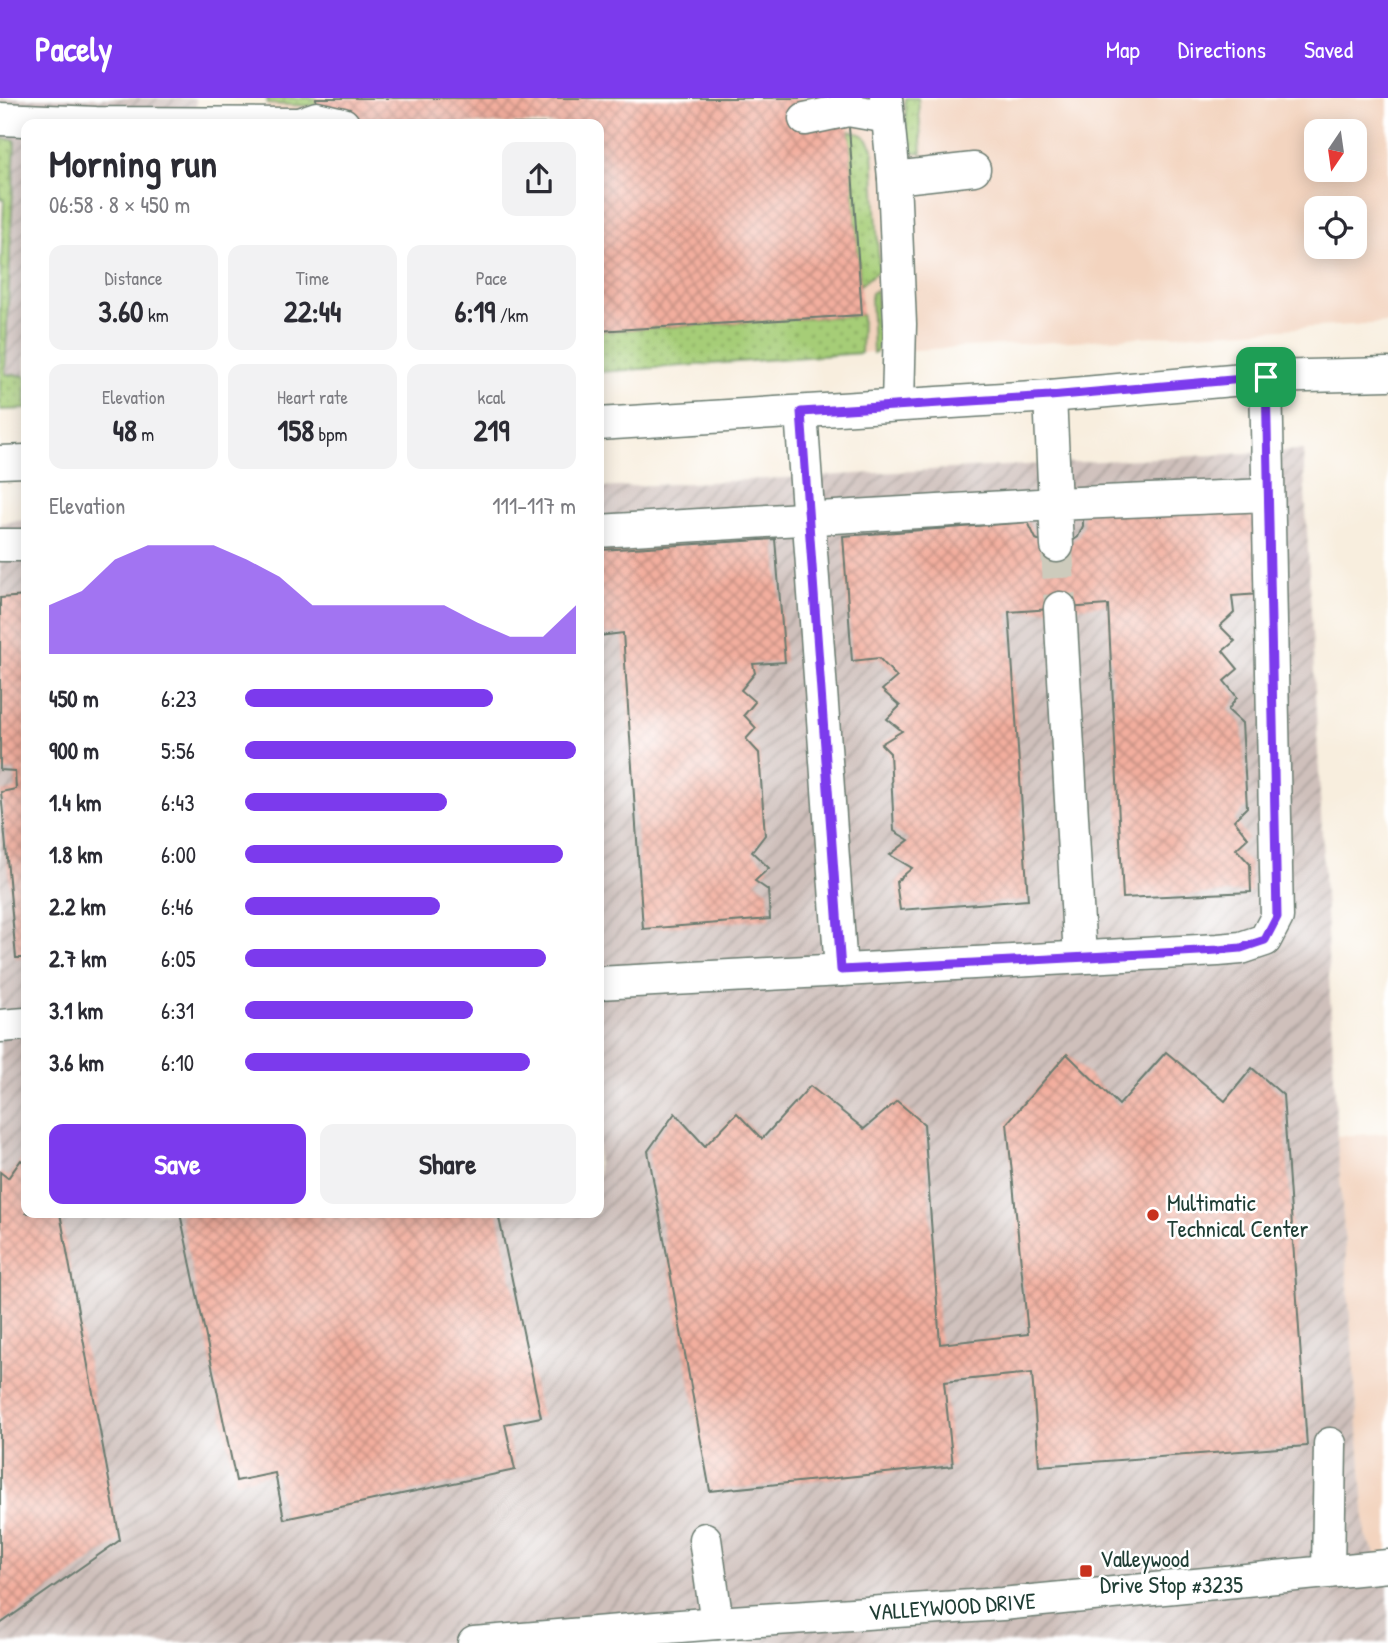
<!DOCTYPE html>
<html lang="en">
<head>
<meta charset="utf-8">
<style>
  :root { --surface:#fff; --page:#f2f2f3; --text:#2b2b33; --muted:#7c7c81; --accent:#7c3aed }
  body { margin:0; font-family:"Patrick Hand",sans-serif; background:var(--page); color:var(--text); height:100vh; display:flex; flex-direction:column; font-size:26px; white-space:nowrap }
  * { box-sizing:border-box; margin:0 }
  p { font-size:23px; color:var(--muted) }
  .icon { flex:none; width:38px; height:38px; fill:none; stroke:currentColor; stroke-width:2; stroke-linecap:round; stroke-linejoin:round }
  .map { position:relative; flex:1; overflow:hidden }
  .sheet { position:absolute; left:21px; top:21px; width:583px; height:1099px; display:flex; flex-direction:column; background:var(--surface); border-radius:14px; box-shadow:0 4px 18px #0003 }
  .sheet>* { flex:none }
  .needle { width:46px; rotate:193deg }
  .tools { position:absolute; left:1304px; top:21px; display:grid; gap:14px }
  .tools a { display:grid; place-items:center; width:63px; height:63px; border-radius:14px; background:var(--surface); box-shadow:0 4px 18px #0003; font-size:35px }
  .pin { position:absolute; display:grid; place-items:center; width:60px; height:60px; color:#fff; margin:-30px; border-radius:14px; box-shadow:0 4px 10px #0006 }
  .round { display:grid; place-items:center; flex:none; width:74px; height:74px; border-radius:14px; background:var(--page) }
  .overview { display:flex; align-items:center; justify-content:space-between; height:119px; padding:0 28px }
  h1 { font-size:38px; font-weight:700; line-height:52px }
  .stats { display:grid; grid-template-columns:repeat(3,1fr); gap:10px; height:119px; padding:7px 28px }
  .stats div { display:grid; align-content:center; border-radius:14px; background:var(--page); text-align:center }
  .stats b { font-size:30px; font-weight:700 }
  .stats small { font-size:19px; font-weight:400 }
  .stats p { font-size:19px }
  .chart { height:196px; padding:14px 28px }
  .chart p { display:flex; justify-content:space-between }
  .chart svg { width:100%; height:126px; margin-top:7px; fill:var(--accent); opacity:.7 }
  .cta { display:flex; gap:14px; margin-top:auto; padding:14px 28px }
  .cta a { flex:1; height:80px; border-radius:14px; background:var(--accent); color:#fff; font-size:28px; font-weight:700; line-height:80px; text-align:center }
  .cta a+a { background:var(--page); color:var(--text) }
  ul { padding:0 28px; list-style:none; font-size:23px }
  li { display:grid; grid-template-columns:112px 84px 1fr; align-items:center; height:52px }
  li i { height:18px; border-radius:9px; background:var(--accent) }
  header { display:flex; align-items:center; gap:42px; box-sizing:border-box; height:98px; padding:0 35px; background:var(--accent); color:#fff }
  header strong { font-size:33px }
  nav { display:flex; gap:38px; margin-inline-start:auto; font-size:24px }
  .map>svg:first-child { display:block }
  .built { fill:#f3d4bf; fill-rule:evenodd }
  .industrial { fill:url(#industrial-furrows) }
  .grass { fill:url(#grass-dots); stroke:#628556; stroke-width:2 }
  .building { fill:url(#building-cross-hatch) }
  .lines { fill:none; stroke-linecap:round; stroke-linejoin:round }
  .minor-tunnel { stroke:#cdcbbc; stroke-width:32; stroke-dasharray:32 16; stroke-linecap:butt }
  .minor-casing { stroke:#6b7b70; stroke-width:35 }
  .minor { stroke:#fff; stroke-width:32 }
  .route-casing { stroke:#fff; stroke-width:14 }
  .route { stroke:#7c3aed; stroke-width:9 }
  .poi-dot { fill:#c8321e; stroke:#fff; stroke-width:2.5 }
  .labels { text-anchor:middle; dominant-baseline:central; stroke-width:5; stroke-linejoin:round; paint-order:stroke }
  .poi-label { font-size:23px; fill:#1f3d34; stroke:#fff; text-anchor:start }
  .street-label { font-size:23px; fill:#1f3d34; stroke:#fff }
</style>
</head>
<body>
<header>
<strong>Pacely</strong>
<nav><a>Map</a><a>Directions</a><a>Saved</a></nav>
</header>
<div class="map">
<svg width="1388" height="1545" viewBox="0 0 1388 1545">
  <defs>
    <pattern id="industrial-furrows" width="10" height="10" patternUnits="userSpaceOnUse" patternTransform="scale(1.75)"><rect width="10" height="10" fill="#cfc0bb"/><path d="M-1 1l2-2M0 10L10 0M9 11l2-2" fill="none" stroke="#a79d99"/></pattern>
    <pattern id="grass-dots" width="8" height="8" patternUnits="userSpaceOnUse" patternTransform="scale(1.75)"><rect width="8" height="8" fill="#a6cd77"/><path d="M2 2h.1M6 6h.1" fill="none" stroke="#87a862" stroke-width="1.8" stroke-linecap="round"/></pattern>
    <pattern id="building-cross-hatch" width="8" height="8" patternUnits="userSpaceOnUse" patternTransform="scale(1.75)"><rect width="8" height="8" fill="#f3ae9e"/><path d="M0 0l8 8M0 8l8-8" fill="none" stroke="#c48f82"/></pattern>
  </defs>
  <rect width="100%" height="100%" fill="#fff"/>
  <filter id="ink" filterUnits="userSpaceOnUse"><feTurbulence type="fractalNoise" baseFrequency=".0143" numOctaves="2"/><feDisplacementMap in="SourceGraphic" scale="14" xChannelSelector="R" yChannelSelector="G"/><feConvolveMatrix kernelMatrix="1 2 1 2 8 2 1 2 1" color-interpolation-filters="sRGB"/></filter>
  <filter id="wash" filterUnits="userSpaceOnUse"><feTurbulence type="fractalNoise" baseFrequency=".00686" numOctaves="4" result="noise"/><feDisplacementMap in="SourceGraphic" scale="28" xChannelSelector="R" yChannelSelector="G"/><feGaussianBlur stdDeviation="1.57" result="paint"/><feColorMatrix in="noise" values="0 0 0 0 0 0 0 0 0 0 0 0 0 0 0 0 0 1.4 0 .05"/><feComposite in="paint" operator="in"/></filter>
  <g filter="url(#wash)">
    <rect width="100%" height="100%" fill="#f8eede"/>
    <g class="built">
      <path d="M267,0h1121v225l-527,30 -262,19 -1,-248h-332zM1316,33h38v39h-38zM1316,110h38v39h-38z"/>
      <polygon points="1388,1035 1388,1481 1366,1437 1337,1038"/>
    </g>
    <g class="industrial">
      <polygon points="0,0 196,0 196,26 26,26 26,311 6,277 15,42 0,41"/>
      <polygon points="1303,352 1337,1038 1366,1437 1388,1481 1388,1545 0,1545 0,425 26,422 26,1115 598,1115 599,390"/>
    </g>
    <g class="grass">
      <polygon points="267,0 316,0 316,8 267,6"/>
      <polygon points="905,0 918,0 922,55 912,54 907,50"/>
      <path d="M849,33c13,2 19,6 24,18l6,121 -19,15z"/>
      <polygon points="0,41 15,42 5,276 26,278 26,311 0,312 0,191 4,101 0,100"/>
      <polygon points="876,192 879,246 877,253 873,255 871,195"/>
      <polygon points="862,217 861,255 599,274 599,233"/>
    </g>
    <g id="blocks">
      <g class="building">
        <polygon points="316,0 847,0 862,217 598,233 598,26 317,26"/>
        <polygon points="1255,408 1260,496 1232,498 1234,515 1220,528 1235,543 1223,553 1238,571 1224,583 1237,599 1228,612 1242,625 1247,709 1234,722 1248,740 1236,751 1250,766 1251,794 1123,800 1108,507 1009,514 1028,802 900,812 896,784 912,770 890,757 909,742 894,733 890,655 881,646 902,633 887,621 900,608 882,592 897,579 879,560 852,563 843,438 1028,424 1036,441 1048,447 1065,448 1078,439 1083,428 1083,415"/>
        <polygon points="775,441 785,564 753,566 755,575 741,592 755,604 744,617 756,630 746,641 759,655 765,737 752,754 769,770 755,783 768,792 770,821 643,831 623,535 598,538 598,460 600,452"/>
        <polygon points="26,498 26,860 16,860 1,694 16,691 15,673 0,672 0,500"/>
        <polygon points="1166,954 1225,1003 1252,970 1283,997 1307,1348 1039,1368 1032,1275 944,1284 953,1368 710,1393 648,1053 675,1015 705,1048 737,1015 762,1041 810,988 864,1031 897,1003 924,1026 940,1246 1028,1236 1007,1025 1067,956 1119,1007"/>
        <polygon points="21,1062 26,1066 26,1115 60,1115 120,1442 0,1526 0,1074 8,1080"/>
        <polygon points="180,1115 498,1115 541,1319 505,1326 515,1372 284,1421 275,1375 236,1383"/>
      </g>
    </g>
  </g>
  <g filter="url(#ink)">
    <use href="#blocks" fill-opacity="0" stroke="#6b7b70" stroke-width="2"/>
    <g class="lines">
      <polyline class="minor-tunnel" points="1057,448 1060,510"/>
      <defs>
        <g id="minor">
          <polyline points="886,0 894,80 900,226 898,307"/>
          <polyline points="0,21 96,25 300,26"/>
          <polyline points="805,21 848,12 888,19"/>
          <polyline points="299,26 317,20 343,26"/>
          <polyline points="894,80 974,71"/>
          <polyline points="801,314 841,872"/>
          <polyline points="598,326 1050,298 1266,279 1388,276"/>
          <polyline points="0,364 26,363"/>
          <polyline points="598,433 1055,406 1050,298"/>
          <polyline points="0,447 26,447"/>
          <polyline points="1057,448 1055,406 1268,397"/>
          <polyline points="1060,510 1080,859"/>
          <polyline points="598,885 1218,852 1241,850 1265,842 1277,819 1266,279"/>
          <polyline points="0,928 26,926"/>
          <polyline points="705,1441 717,1525"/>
          <polyline points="1328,1474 1330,1346"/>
          <polyline points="474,1545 717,1525 1002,1506 1388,1468"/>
        </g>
      </defs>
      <use href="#minor" class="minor-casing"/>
      <use href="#minor" class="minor"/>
    </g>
  </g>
  <g class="lines" filter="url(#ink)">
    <defs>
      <polygon id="route" points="1266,279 1277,819 1265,842 1241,850 1218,852 841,872 801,314 1050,298"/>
    </defs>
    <use href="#route" class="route-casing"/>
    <use href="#route" class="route"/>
  </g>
  <g class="poi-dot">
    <circle cx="1153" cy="1117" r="7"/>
    <rect x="1079" y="1466" width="14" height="14" rx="3.5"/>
  </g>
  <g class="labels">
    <g class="poi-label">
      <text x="1167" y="1104">Multimatic<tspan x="1167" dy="26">Technical Center</tspan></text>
      <text x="1100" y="1460">Valleywood<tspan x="1100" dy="26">Drive Stop #3235</tspan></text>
    </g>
    <g class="street-label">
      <text transform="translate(952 1508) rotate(-4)">VALLEYWOOD DRIVE</text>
    </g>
  </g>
</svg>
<div class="tools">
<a><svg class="needle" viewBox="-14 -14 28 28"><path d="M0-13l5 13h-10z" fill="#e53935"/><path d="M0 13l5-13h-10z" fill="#7c7c81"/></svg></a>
<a><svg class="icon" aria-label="locate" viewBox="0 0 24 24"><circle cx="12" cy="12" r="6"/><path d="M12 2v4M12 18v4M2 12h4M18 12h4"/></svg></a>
</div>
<div class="pin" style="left:1266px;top:279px;background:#1e9e55"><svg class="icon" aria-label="arrive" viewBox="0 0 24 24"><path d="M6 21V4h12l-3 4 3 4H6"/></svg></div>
<section class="sheet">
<div class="overview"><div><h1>Morning run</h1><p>06:58 · 8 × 450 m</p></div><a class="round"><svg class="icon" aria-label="share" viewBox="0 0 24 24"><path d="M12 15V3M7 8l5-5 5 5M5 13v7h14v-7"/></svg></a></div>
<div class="stats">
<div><p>Distance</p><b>3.60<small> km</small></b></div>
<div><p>Time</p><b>22:44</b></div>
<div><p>Pace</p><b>6:19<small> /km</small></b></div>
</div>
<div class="stats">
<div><p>Elevation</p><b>48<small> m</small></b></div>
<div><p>Heart rate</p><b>158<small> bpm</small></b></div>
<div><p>kcal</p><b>219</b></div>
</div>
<div class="chart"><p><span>Elevation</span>111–117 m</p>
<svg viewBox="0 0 160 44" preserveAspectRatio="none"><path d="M0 44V27L10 22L20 11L30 6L40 6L50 6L60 11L70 17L80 27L90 27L100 27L110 27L120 27L130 33L140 38L150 38L160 27V44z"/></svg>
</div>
<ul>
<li><b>450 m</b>6:23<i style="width:75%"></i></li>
<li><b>900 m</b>5:56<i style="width:100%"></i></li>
<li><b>1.4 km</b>6:43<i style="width:61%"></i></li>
<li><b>1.8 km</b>6:00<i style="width:96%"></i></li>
<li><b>2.2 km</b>6:46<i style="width:59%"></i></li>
<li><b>2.7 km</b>6:05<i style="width:91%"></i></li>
<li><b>3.1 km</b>6:31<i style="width:69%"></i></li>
<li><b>3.6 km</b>6:10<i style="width:86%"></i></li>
</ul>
<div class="cta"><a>Save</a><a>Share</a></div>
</section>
</div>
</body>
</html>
